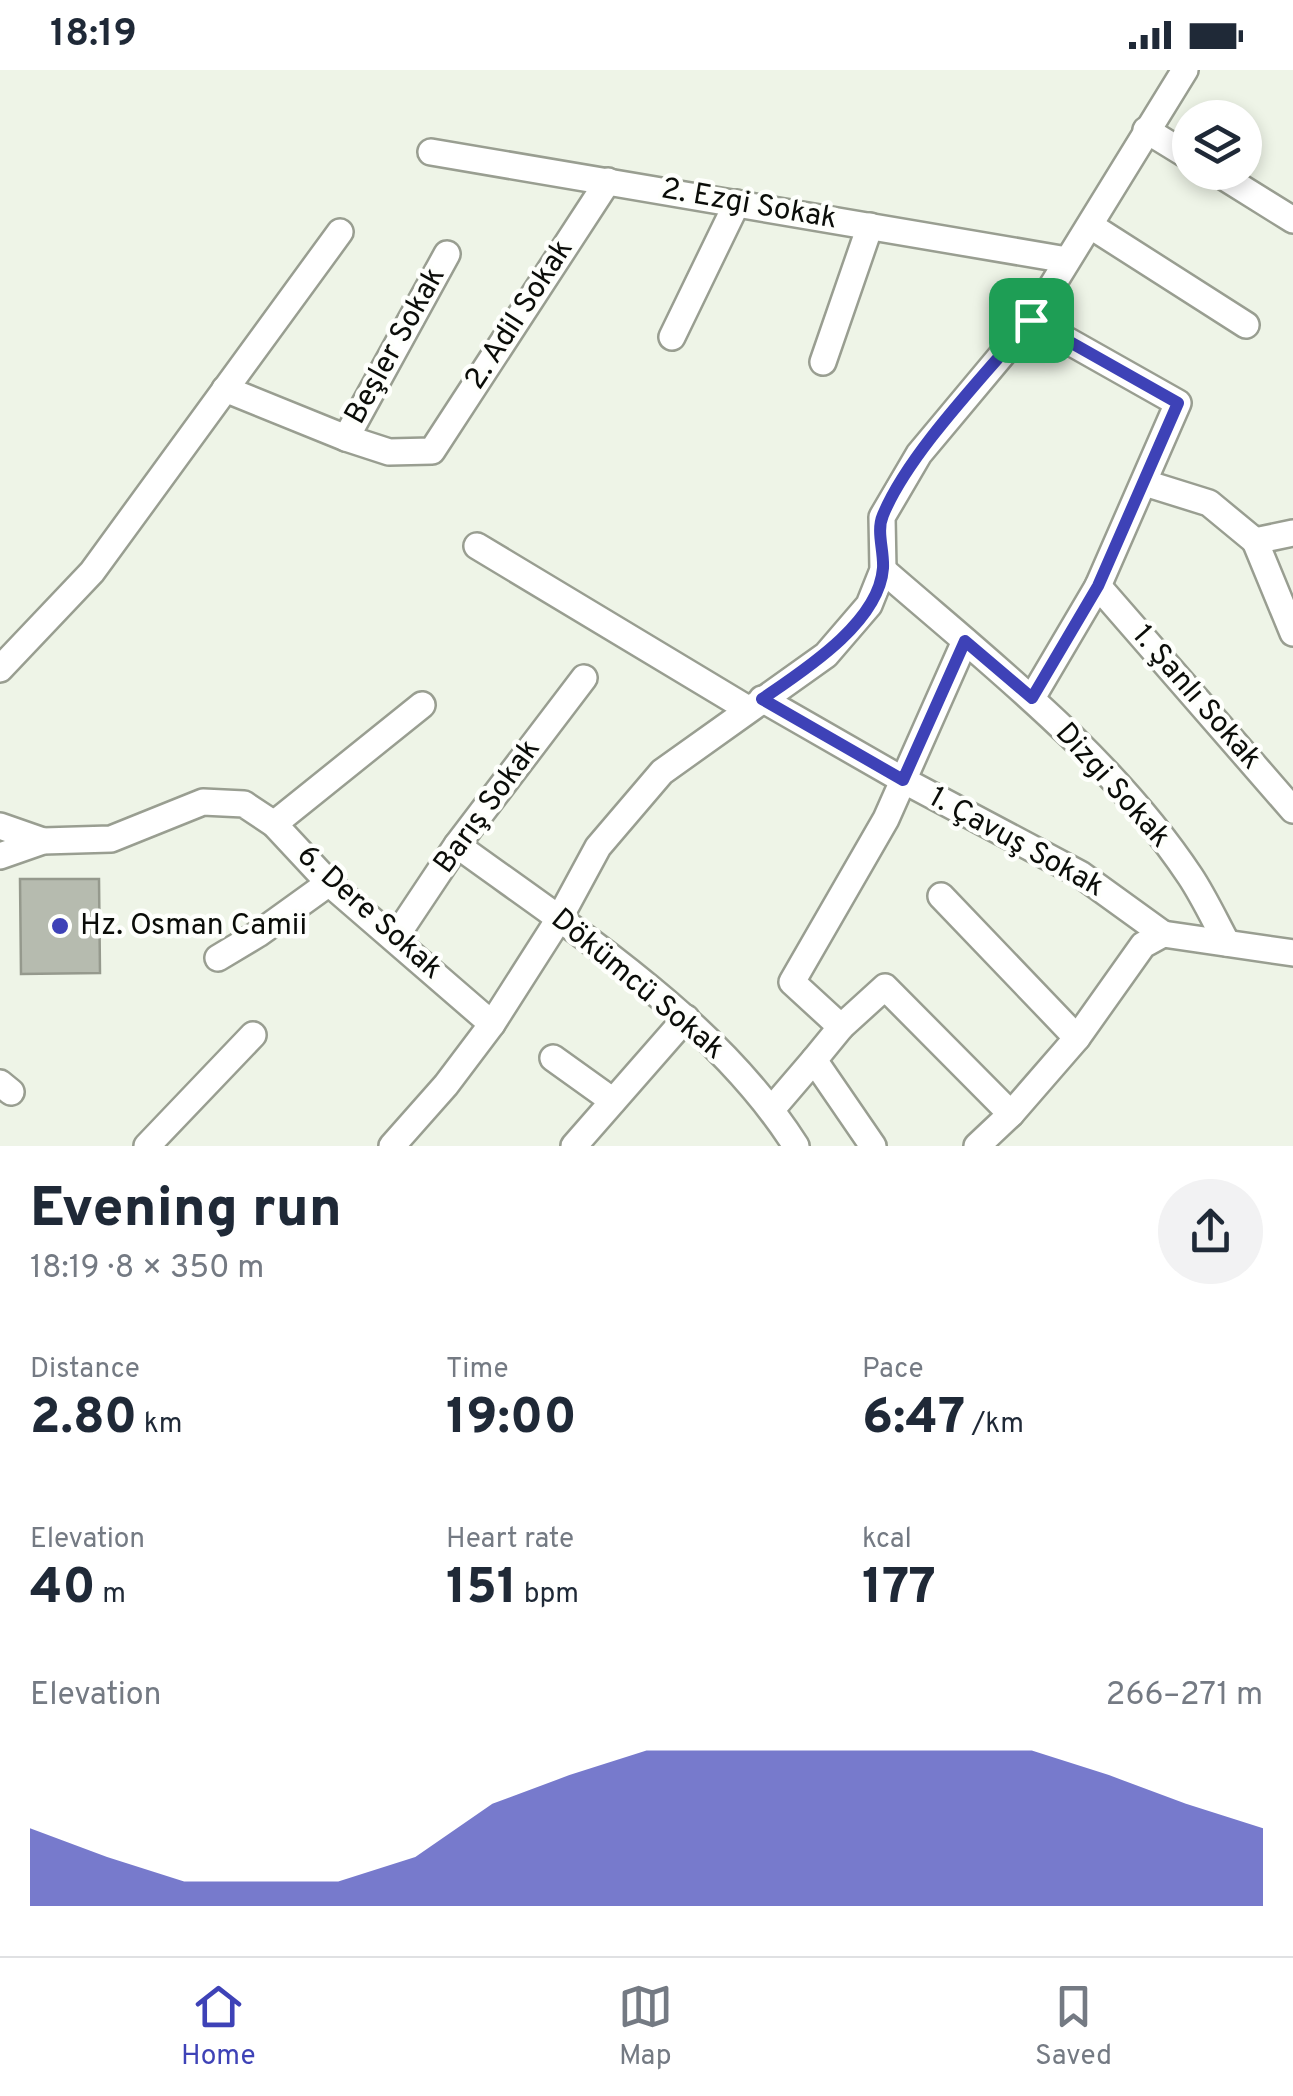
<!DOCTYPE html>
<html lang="en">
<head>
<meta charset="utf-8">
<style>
  :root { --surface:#fff; --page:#f2f2f3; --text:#1f2937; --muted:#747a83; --line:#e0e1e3; --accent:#3e42b7 }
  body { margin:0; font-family:Overpass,sans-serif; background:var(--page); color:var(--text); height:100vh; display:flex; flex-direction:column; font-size:38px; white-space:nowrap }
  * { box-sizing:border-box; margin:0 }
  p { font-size:32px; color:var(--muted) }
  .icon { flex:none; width:55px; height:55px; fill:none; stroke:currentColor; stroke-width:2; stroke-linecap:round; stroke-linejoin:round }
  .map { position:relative; height:1076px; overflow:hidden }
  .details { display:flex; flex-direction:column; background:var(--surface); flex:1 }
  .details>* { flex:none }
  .tools { position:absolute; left:1172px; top:30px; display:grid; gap:20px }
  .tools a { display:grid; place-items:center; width:90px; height:90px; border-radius:50%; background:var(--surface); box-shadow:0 5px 15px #0003; font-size:50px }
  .pin { position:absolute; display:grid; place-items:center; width:85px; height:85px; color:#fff; margin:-42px; border-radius:20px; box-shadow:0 5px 15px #0006 }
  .round { display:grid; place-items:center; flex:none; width:105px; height:105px; border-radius:52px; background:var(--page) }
  .head { display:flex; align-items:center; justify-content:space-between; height:170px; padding:0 30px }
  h1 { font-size:55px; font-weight:800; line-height:75px }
  .stats { display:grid; grid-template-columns:repeat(3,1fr); gap:15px; height:170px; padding:10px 30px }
  .stats div { display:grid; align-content:center }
  .stats b { font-size:50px; font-weight:800 }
  .stats small { font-size:28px; font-weight:400 }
  .stats p { font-size:28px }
  .chart { height:280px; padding:20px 30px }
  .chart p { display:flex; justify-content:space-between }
  .chart svg { width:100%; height:180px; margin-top:10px; fill:var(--accent); opacity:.7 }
  .status { display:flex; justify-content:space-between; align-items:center; height:70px; padding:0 50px; background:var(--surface); direction:ltr }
  .status svg { height:28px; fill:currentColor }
  .dock { display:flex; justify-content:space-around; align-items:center; height:140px; border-top:2px solid var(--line); background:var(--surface); font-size:28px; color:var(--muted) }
  .dock a { display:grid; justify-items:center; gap:5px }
  .dock .active { color:var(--accent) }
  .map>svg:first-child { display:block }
  .building { fill:#b6bbaf; stroke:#95998d; stroke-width:2.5 }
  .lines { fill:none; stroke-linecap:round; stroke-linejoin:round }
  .minor-casing { stroke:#999e91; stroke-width:30 }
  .minor { stroke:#fff; stroke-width:25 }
  .route-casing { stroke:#fff; stroke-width:20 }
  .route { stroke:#3e42b7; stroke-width:12 }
  .poi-dot { fill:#3e42b7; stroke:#fefffc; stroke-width:4 }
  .labels { text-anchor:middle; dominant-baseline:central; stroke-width:9; stroke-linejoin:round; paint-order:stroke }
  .street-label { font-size:30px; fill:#0b0d09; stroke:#fefffc }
  .poi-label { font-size:30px; fill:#0b0d09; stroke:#fefffc; text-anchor:start }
</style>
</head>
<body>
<div class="status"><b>18:19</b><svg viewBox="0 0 49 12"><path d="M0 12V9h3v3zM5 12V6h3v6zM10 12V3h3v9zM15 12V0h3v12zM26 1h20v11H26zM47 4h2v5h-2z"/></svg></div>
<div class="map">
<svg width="1293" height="1076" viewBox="0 0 1293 1076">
  <rect width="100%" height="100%" fill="#eef4e7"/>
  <polygon class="building" points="20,809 99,809 100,903 21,904"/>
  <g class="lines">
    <defs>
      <g id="minor">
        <polyline points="1146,60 1190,87"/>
        <polyline points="431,82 1067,190"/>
        <polyline points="1216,102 1293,150"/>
        <polyline points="1091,156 1246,255"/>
        <polyline points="1031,250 1178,333 1098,516 1032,628"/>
        <polyline points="672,267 737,133"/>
        <polyline points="823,292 870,156"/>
        <polyline points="225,319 346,368 389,382 432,381 608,111"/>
        <polyline points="346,368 447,184"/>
        <polyline points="1145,413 1209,433 1255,471 1293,463"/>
        <polyline points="1255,471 1293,563"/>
        <polyline points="477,476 748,639"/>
        <path d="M883,500c108,94 227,186 307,306 14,21 25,45 37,67"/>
        <polyline points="1098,516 1293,740"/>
        <polyline points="0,599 92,502 340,162"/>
        <polyline points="762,629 903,710 1080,804 1163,864"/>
        <polyline points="274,754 422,635"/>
        <polyline points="0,756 43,771"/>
        <path d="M457,775c118,86 260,176 339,301"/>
        <polyline points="0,786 43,771 111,769 203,732 244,734 274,754 329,813 492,954"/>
        <polyline points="941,826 1077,968"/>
        <polyline points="395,868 457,775 584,608"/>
        <polyline points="218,888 258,864 329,813"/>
        <polyline points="841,957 885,917 1011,1044"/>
        <polyline points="553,988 613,1031"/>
        <polyline points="0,1013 11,1022"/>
        <polyline points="772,1039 814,990"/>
        <polyline points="147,1076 253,965"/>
        <polyline points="392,1076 446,1015 492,954 559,849 598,777 662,702 826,585 869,535 883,500 882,447 919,384 1031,250 1185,0"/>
        <polyline points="574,1076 686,948"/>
        <polyline points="873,1076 814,990 841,957 792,912 886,749 965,571"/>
        <polyline points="977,1076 1011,1044 1077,968 1143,875 1163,864 1293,883"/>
      </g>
    </defs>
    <use href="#minor" class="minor-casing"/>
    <use href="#minor" class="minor"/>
  </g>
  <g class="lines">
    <defs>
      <path id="route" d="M1031,250l147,83 -80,183 -66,112 -67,-57 -62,139 -141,-81c41,-28 117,-76 121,-131 1,-18 -7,-37 0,-53 26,-63 103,-141 148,-195z"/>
    </defs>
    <use href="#route" class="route-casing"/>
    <use href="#route" class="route"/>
  </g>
  <circle class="poi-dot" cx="60" cy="856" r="10"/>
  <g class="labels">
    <g class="street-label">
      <text transform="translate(749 135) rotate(10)">2. Ezgi Sokak</text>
      <text transform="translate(520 245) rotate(-57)">2. Adil Sokak</text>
      <text transform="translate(396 276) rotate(-61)">Beşler Sokak</text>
      <text transform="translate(1196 628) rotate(49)">1. Şanlı Sokak</text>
      <text transform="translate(1112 716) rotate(48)">Dizgi Sokak</text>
      <text transform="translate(488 737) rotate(-54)">Barış Sokak</text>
      <text transform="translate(1016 773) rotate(29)">1. Çavuş Sokak</text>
      <text transform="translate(369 843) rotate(42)">6. Dere Sokak</text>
      <text transform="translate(637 915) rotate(40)">Dökümcü Sokak</text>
    </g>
    <g class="poi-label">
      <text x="80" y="856">Hz. Osman Camii</text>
    </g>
  </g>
</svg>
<div class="tools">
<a><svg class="icon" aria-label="layers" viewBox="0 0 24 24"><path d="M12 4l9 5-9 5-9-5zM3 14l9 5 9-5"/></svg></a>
</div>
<div class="pin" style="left:1031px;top:250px;background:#1e9e55"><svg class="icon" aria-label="arrive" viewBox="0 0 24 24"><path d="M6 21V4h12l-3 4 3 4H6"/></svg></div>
</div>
<section class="details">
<div class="head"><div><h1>Evening run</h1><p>18:19 · 8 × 350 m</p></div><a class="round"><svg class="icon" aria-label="share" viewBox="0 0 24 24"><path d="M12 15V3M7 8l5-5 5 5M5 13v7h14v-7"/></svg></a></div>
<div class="stats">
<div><p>Distance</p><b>2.80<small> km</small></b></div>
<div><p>Time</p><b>19:00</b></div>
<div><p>Pace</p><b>6:47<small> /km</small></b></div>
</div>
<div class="stats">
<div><p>Elevation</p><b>40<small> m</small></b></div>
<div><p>Heart rate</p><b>151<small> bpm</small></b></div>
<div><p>kcal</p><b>177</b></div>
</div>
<div class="chart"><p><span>Elevation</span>266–271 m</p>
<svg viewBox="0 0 160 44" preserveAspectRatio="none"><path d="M0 44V25L10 32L20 38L30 38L40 38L50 32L60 19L70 12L80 6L90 6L100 6L110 6L120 6L130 6L140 12L150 19L160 25V44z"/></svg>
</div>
</section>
<nav class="dock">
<a class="active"><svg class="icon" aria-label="home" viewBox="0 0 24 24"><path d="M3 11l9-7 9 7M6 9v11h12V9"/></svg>Home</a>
<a><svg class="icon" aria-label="map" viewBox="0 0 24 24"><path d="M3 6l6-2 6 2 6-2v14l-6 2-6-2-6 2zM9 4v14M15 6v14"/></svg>Map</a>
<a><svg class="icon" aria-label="saved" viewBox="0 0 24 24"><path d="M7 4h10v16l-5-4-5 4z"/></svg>Saved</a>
</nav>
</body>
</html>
